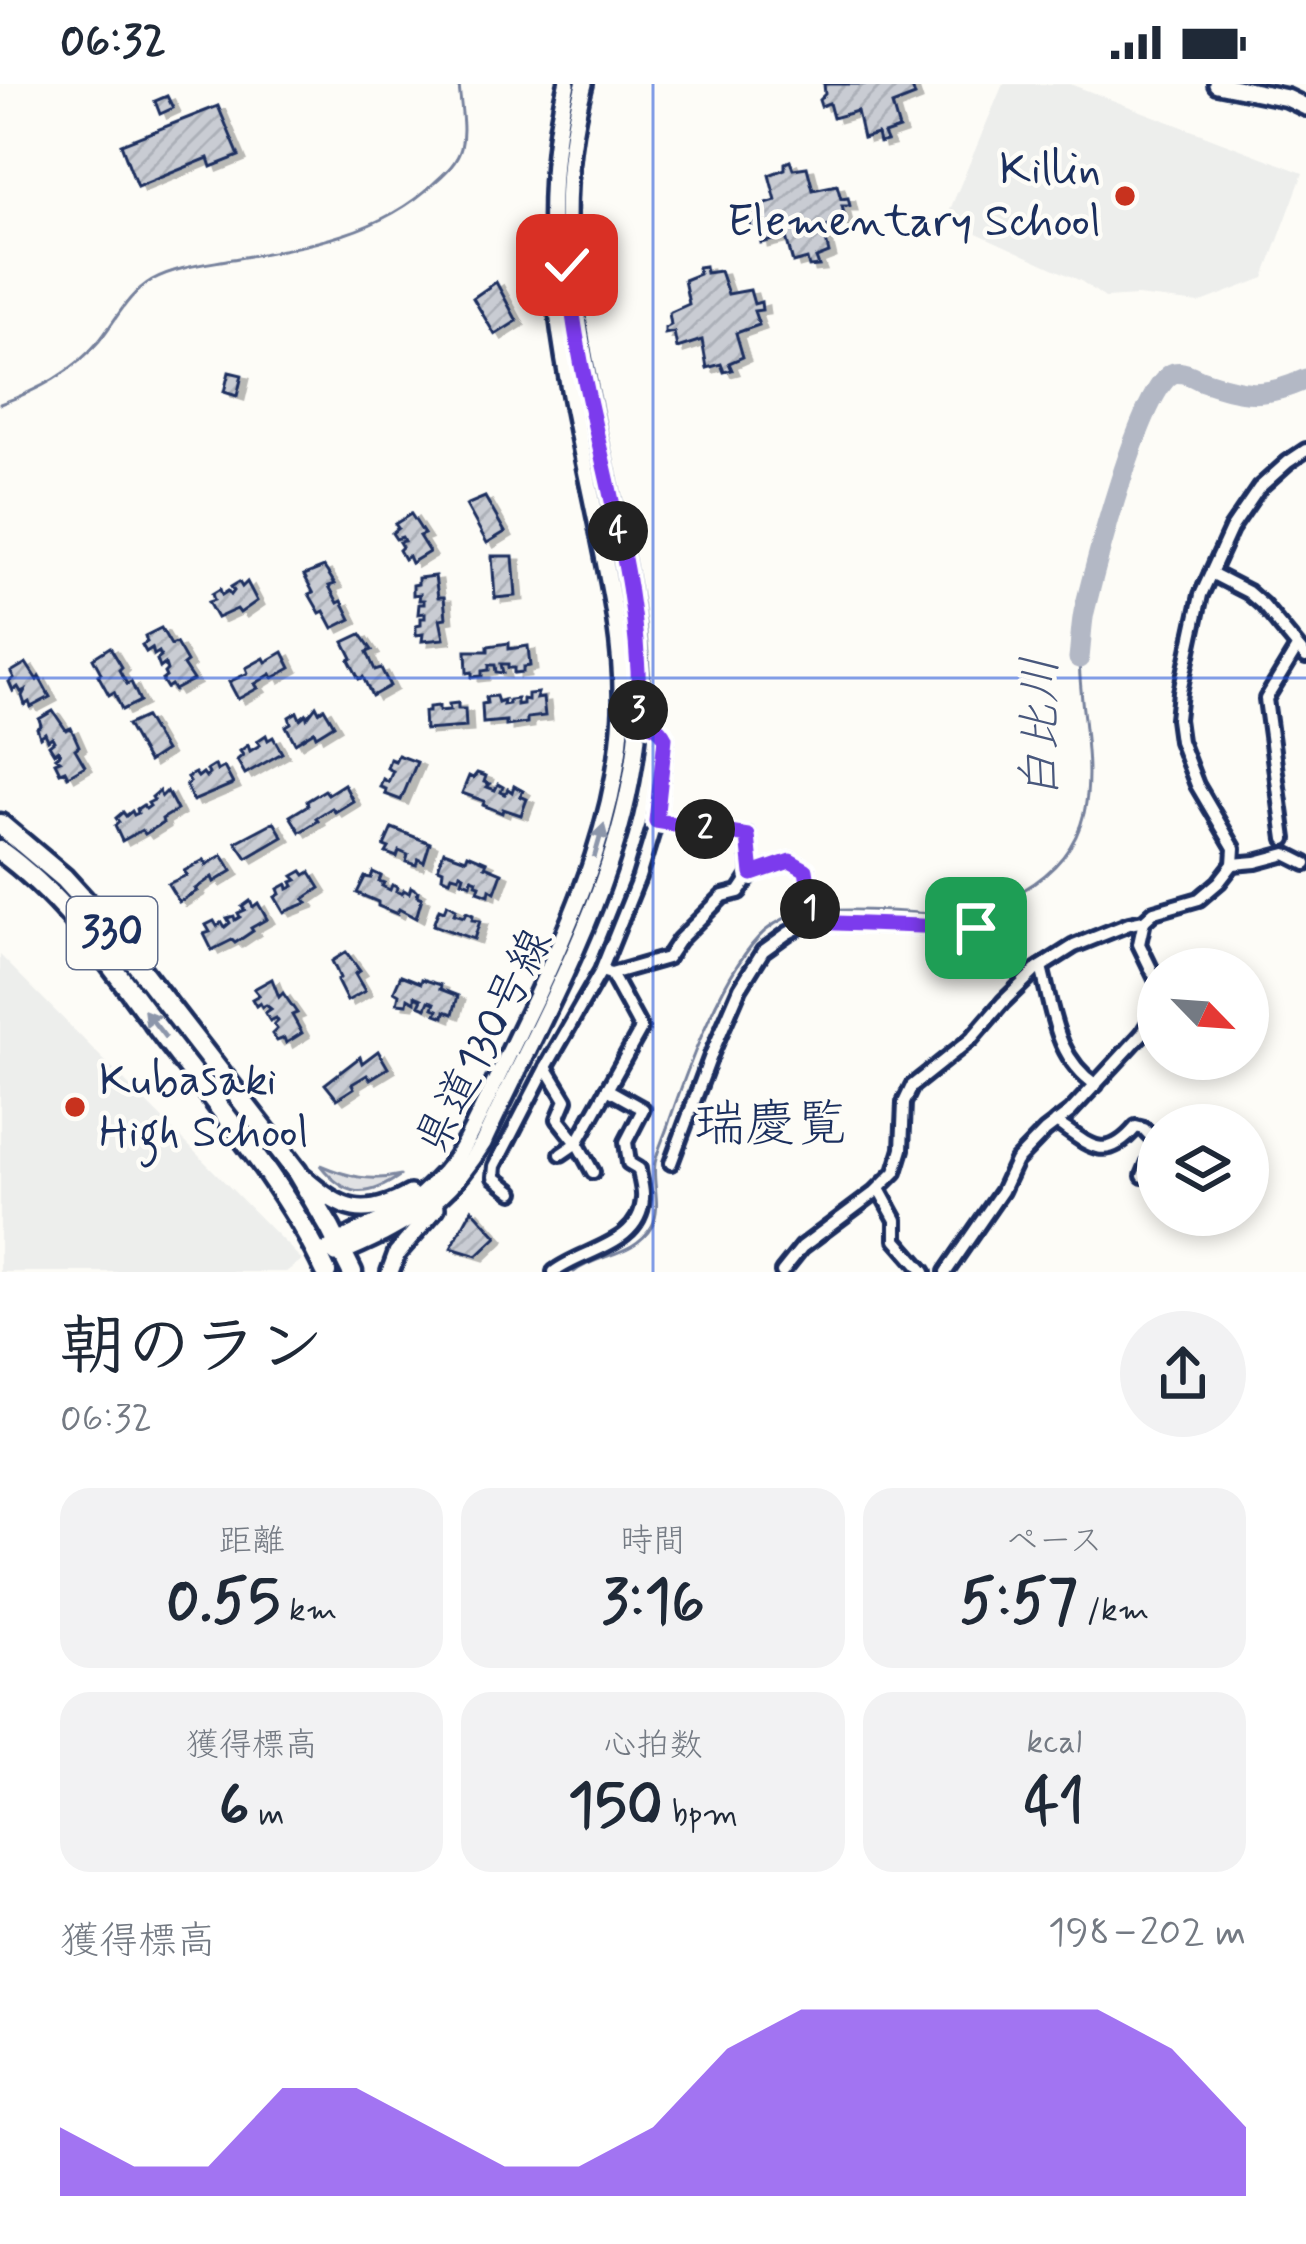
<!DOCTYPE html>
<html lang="ja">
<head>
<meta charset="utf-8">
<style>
  :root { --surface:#fff; --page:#f2f2f3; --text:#1f2937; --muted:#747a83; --accent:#7c3aed }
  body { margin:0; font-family:Mynerve,"Klee One",sans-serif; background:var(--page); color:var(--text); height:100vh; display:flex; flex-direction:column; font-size:45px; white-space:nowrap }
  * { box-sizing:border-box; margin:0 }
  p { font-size:39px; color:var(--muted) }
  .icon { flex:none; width:66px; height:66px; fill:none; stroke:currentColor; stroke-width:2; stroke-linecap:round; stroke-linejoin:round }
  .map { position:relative; height:1188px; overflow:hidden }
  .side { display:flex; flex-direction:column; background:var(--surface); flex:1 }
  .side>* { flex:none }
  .needle { width:78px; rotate:115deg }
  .buttons { position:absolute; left:1137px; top:864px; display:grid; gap:24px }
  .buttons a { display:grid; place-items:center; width:132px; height:132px; border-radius:50%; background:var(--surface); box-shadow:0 6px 18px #0003; font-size:60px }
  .pin { position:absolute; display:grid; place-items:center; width:102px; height:102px; color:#fff; margin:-51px; border-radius:24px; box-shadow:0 6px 18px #0006 }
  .km { position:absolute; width:60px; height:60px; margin:-30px; border-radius:50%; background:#222; color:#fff; font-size:33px; line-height:60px; text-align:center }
  .round { display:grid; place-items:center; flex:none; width:126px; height:126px; border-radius:63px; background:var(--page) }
  .headline { display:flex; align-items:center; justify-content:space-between; height:204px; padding:0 60px }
  h1 { font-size:66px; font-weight:800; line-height:90px }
  .stats { display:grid; grid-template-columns:repeat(3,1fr); gap:18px; height:204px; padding:12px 60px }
  .stats div { display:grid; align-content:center; border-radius:30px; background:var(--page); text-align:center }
  .stats b { font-size:60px; font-weight:800 }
  .stats small { font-size:33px; font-weight:400 }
  .stats p { font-size:33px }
  .chart { height:336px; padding:24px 60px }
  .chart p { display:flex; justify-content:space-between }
  .chart svg { width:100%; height:216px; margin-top:12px; fill:var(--accent); opacity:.7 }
  .status { display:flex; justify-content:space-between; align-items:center; height:84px; padding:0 60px; background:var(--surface); direction:ltr }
  .status svg { height:33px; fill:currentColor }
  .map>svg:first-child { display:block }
  .built { fill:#edeeec }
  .green { fill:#e0e1e3; stroke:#7e88a0; stroke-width:3 }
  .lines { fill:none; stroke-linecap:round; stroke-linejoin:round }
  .stream { stroke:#76819c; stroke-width:3 }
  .river { stroke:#b3b8c5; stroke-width:21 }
  .building { fill:url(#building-hatch); stroke:#1b2f5e; stroke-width:3; filter:url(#shadow) }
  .street-casing { stroke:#1b2f5e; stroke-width:20 }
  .secondary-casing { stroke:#1b2f5e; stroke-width:24 }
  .highway-casing { stroke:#1b2f5e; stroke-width:27 }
  .street { stroke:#fdfcf7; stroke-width:10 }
  .secondary { stroke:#fdfcf7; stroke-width:15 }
  .highway { stroke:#fdfcf7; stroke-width:18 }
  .oneway { fill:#8c96aa }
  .route-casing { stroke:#fff; stroke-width:24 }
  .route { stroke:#7c3aed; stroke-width:15 }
  .grid { fill:none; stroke:#1d4ed8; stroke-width:3; stroke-opacity:0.55 }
  .poi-dot { fill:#c8321e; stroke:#fdfcf7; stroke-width:4.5 }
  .labels { text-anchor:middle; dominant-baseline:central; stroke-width:9; stroke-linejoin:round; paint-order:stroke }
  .shield { fill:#fdfcf7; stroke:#5f6c8c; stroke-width:3 }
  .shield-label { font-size:42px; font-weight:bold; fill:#1b2f5e }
  .poi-label { font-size:45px; fill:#1b2f5e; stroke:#fdfcf7; text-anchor:end }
  .street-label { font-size:45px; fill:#1b2f5e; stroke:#fdfcf7 }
  .water-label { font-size:48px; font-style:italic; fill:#49587d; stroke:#fdfcf7 }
  .quarter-label { font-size:51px; fill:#1b2f5e; stroke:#fdfcf7 }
</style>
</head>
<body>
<div class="status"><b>06:32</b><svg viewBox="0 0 49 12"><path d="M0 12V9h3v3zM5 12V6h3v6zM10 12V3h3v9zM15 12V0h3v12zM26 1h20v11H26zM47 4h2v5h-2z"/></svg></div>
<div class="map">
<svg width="1306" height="1188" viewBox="0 0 1306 1188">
  <defs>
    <pattern id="building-hatch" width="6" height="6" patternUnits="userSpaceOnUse" patternTransform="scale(3)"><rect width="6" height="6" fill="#c9ccd3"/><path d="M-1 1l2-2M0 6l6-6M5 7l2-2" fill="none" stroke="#acb0b8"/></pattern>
    <filter id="shadow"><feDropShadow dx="7" dy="4" stdDeviation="0" flood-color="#0004"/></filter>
  </defs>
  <rect width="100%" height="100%" fill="#fdfcf7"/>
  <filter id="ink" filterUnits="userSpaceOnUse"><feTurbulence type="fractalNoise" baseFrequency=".00833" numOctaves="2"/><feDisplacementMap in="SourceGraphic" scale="24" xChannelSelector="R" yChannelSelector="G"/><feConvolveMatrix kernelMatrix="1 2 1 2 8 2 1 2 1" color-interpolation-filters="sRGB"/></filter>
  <g filter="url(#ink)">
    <g class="built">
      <polygon points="1003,0 1070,0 1303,89 1264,194 1199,219 1137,212 1105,214 1081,197 946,135"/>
      <polygon points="0,871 302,1176 286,1188 0,1188"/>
    </g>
    <path class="green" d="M320,1081c28,12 51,17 81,10 -34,24 -55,23 -81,-10z"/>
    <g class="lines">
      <g class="stream">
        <path d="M0,320c38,-14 72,-31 99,-63 17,-21 29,-47 53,-61 23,-13 54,-16 80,-21 70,-12 148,-24 202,-76 11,-10 23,-20 27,-35 5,-20 -1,-44 -2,-64"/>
        <path d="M815,827c34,-2 69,-1 103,2 18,1 37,4 55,4 16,-1 34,-18 49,-26 97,-56 59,-143 57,-233"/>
        <path d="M574,1188c23,-18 61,-16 78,-46 10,-18 0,-43 3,-63 3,-15 11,-30 15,-44 18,-52 54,-152 95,-188 11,-9 27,-17 41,-20"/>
      </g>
      <path class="river" d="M1079,574c2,-15 2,-31 5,-46 9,-37 58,-231 90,-239 9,-2 18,3 26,7 44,15 63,19 106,-1"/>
    </g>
    <g class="building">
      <polygon points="824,0 911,0 915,12 892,21 899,45 884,50 887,57 879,59 877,50 863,54 857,27 833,34 829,19 821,22 819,16 825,10"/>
      <polygon points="167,12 173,24 160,30 155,17"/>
      <polygon points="218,22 239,72 211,83 208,74 137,103 121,60"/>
      <polygon points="790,77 793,85 807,83 813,106 837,101 841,115 848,114 850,122 842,122 846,137 823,144 829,169 816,174 819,182 809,183 807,175 793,179 786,153 761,159 759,145 751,146 750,138 757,135 753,124 776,117 769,91 785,85 785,79"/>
      <polygon points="705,182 706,189 720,187 728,210 750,206 754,220 761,218 762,226 754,227 759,241 736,249 743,273 729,279 732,286 724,288 721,280 707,284 702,256 677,264 674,248 665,250 665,244 671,241 669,229 689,220 684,196 699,190 698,183"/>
      <polygon points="496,198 517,237 495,251 473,214"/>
      <polygon points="229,288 242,291 237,312 224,308"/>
      <polygon points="485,413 505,448 487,459 466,421"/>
      <polygon points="411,430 424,450 419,452 429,468 411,479 408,472 404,475 399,466 402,463 399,458 404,457 402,453 396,455 392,449 398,444 395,440"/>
      <polygon points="492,472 513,472 516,512 495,514"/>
      <polygon points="324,483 335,500 329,502 338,519 342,517 351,535 333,544 324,527 320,529 309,510 313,508 304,491"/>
      <polygon points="435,492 438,513 444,513 446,534 440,535 444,555 422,557 423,550 416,551 416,542 421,541 421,534 425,534 425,529 418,530 419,520 424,520 424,516 419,516 420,510 413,511 413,501 418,500 418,494"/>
      <polygon points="239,498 242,503 247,498 257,517 240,529 237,525 217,534 208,518 214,516 212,510 220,505 222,511 228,507 231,511 234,507 231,503"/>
      <polygon points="161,544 171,561 176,559 187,578 183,581 193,596 174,606 171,601 167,604 162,596 166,593 164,589 167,586 165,580 160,584 157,576 161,573 159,568 154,571 152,564 146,568 142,561 147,558 145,552"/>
      <polygon points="361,550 372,566 367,568 375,586 381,584 390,602 372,612 363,593 359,595 349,576 352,574 344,558"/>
      <polygon points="509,559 509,565 528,562 530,582 523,583 523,588 514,589 514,584 508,584 508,580 501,580 503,589 496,588 495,581 489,581 489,586 482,587 482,592 472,593 472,588 467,589 466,567 488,567 488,562"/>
      <polygon points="110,563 122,583 119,586 127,600 131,598 140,617 122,626 114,608 109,611 98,591 101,589 93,574"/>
      <polygon points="283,568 291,584 273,594 271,590 255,600 258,604 238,615 229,598 248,589 246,584 264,574 266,578"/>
      <polygon points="26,579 37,596 39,593 50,613 31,623 29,618 25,621 22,612 25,606 21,608 18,603 13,607 9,598 14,594 11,588"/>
      <polygon points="538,609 536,615 543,614 545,632 527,634 527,639 506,642 506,637 483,639 482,620 487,619 486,613 496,612 498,618 504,616 503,621 509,620 509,616 517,615 517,621 523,620 523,615 528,616 528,610"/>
      <polygon points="458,619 458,625 465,625 466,643 425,646 424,628 429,628 429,623 439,622 439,627 450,626 449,620"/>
      <polygon points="316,622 319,628 324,624 334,641 316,652 314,647 295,659 286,642 291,639 289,633 297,628 300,635 306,630 307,634"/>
      <polygon points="53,627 66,646 71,644 79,662 75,665 85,682 68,692 65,686 60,688 55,678 60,676 56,673 60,670 58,666 54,669 49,661 54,657 52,653 48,656 45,649 40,653 37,644 41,641 39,635"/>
      <polygon points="145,633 165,667 148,678 127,641"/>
      <polygon points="266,651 268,656 273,653 282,669 245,690 237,676 243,671 240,667 248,661 250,667 260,661 257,657"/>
      <polygon points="398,671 417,678 401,716 385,710 386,705 380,703 383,695 388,698 393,687 387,684 390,675 395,677"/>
      <polygon points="215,681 217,687 224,683 233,700 193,717 186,701 190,698 187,693 195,689 198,693 203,689 206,693 209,690 207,686"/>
      <polygon points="477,689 486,692 484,698 490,700 487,703 495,706 498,700 503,703 501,708 505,710 508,705 512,708 514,702 523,707 520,712 527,715 521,731 503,725 502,729 483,721 484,717 462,709 469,692 473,694"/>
      <polygon points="344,700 353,717 335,728 332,724 316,734 318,737 300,748 290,732 308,721 307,717 325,706 328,710"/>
      <polygon points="159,707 161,713 167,707 177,726 162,735 163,739 145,750 142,746 122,757 115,742 119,738 116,734 123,728 126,732 132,727 134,731 138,729 137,725 143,721 146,725 150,722 148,719 154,716 152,713"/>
      <polygon points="274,738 283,753 247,774 236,758"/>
      <polygon points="392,744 430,759 424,778 418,775 416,781 406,778 408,771 399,767 397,773 386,769 389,764 384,762"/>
      <polygon points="444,767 466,775 468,770 487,778 485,782 502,789 495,808 490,805 489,811 478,807 480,801 476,800 477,796 472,794 471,800 462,797 464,791 460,789 459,793 452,791 450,796 442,793 443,786 438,784"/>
      <polygon points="222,771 232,787 214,798 212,793 195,805 197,807 179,818 168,800 187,791 184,787 204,776 206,781"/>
      <polygon points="302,787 305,791 310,788 320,804 304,815 307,819 284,828 275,813 280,810 278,805 287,800 288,805 294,802 292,798 297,796 293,792"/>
      <polygon points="373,788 381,792 379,797 384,799 382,802 390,806 392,801 397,803 396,807 402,810 404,806 409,809 411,803 418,807 417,812 422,814 416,834 399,825 397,830 378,822 378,818 357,809 365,793 371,794"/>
      <polygon points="250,817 253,823 258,819 267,835 251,844 253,847 235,859 232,856 212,866 204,850 210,848 206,841 214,837 217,842 222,838 225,843 230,839 227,834 234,832 235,836 240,833 238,829 245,826 242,823"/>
      <polygon points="447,820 456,825 454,830 464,833 466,828 473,831 472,836 480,837 474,855 433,841 439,825 444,827"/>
      <polygon points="346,868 360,887 355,890 365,907 347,917 337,897 340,894 332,877"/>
      <polygon points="401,891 421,899 422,895 441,901 440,905 458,912 453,930 445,927 444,933 436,930 438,926 433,924 435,919 429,917 426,924 419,921 422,915 415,912 415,918 408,914 407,920 397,919 399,910 394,907"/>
      <polygon points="272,895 279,913 283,909 297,929 292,931 302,949 286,959 284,954 277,957 272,950 277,945 274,941 278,937 276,934 270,937 265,929 271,925 266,921 262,923 260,919 256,922 252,915 259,911 254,905"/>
      <polygon points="378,967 388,984 370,995 367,991 352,1000 354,1004 337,1015 325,1000 360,973 362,979"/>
      <polygon points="472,1125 497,1153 477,1172 451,1164"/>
    </g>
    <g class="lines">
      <defs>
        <g id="street">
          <polyline points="1211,489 1248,508 1263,521 1306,573"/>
          <polyline points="1285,755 1266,615 1297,564"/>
          <polyline points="1233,780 1256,778 1286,770 1306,780"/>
          <polyline points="1144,837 1139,860 1158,899"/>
          <polyline points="809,838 976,844"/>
          <path d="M1041,883c12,44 14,90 55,118"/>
          <polyline points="611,890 667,874 679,856 723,812 739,808 751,790 748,752 656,737"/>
          <polyline points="546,983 566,1016 558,1035 577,1059 641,945 611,890 604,888"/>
          <path d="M1056,1038c33,23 49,42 80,5l8,2 13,14 -14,33"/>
          <polyline points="561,1070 577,1059 593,1088"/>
          <polyline points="671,1079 712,969 740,904 763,867 788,849 809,838 810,813 806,786 790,777 751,790"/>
          <polyline points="879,1105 896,1136 896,1156 924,1188"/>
          <path d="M513,1108l-19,-15 1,-11 51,-99 55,-96 38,-94 17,-56 9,-83c-7,-15 -19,-15 -35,-16"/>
          <path d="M554,1188c30,-23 86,-27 89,-73 1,-9 -3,-20 -4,-30l-10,-6 -3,-21 17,-33 -36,-20"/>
          <polyline points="782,1188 802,1163 874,1109 895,1088 902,1065 904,1019 912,1002 971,955 1003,918 1036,886 1074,862 1129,840 1144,837 1154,828 1199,815 1219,798 1233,780 1234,764 1197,701 1180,657 1177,635 1180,608 1201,511 1231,445 1259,404 1288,378 1306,366"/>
          <polyline points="946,1188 1002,1107 1016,1077 1045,1047 1070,1028 1142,950 1158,923"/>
        </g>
        <g id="secondary">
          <polyline points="1217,0 1287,14 1306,23"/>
          <path d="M304,1094c38,33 60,42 106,16"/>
          <path d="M336,1170c16,-5 31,-13 46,-20 48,-25 72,-45 101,-91 65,-141 153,-282 156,-441 1,-67 -13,-132 -27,-198 -31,-139 -67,-278 -28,-420"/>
          <path d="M319,1173c28,-25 56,-30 86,-49 15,-10 28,-23 40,-36 18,-21 29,-46 41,-71 17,-35 34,-70 51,-106 42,-90 81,-183 85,-284 2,-64 -12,-127 -25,-189 -30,-145 -67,-290 -30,-438"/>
          <polyline points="390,1188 397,1169 436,1124"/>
        </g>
        <g id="highway">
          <polyline points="0,740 64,794 103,837 297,1088 330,1144 352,1188"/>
          <path d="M0,767c70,50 118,126 170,193 56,73 117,144 156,228"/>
        </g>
      </defs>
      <use href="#street" class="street-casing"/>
      <use href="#secondary" class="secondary-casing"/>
      <use href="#highway" class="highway-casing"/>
      <use href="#street" class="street"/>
      <use href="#secondary" class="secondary"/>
      <use href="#highway" class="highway"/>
    </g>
    <defs><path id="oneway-solid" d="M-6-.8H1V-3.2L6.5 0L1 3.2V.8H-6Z" transform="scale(3)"/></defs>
    <g class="oneway">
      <use href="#oneway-solid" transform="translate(599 757) rotate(-74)"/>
      <use href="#oneway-solid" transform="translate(155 940) rotate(-128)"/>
    </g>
  </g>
  <g class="lines" filter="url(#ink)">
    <defs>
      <path id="route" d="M567,181c13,154 79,302 71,458 13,1 21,2 27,15l-9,83 92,15 4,38 38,-13 16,9 4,27 -1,25 167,6"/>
    </defs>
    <use href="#route" class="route-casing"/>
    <use href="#route" class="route"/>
  </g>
  <path class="grid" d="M653,0v1188M0,594h1306"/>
  <g class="poi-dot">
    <circle cx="1125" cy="112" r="12"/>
    <circle cx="75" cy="1023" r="12"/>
  </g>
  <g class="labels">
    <rect class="shield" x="67" y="813" width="90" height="72" rx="9"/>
    <g class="shield-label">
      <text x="112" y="849">330</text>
    </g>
    <g class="poi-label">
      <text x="1101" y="86">Killin<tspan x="1101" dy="52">Elementary School</tspan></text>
      <text x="99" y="997" text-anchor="start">Kubasaki<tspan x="99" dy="52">High School</tspan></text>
    </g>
    <g class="street-label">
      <text transform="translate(485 958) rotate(-63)">県道130号線</text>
    </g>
    <g class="water-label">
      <text transform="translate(1041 644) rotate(-90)">白比川</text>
    </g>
    <g class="quarter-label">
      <text x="771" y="1042">瑞慶覧</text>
    </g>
  </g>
</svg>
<div class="buttons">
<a><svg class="needle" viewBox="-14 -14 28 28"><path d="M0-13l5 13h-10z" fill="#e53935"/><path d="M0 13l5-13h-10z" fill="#747a83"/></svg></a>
<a><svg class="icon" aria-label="layers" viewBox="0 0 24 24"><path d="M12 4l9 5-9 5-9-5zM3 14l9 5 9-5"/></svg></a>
</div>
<div class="pin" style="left:976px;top:844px;background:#1e9e55"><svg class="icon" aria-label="arrive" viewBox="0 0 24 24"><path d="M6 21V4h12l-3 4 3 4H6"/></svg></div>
<div class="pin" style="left:567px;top:181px;background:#d93025"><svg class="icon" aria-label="check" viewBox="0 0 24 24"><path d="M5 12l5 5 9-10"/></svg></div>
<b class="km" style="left:810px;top:825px">1</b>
<b class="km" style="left:705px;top:745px">2</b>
<b class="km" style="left:638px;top:626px">3</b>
<b class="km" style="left:618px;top:447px">4</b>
</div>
<section class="side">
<div class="headline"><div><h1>朝のラン</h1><p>06:32</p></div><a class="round"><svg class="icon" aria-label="share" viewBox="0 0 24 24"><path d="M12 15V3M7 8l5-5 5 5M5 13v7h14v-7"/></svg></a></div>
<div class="stats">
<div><p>距離</p><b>0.55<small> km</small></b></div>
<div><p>時間</p><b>3:16</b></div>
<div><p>ペース</p><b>5:57<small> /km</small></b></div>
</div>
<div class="stats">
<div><p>獲得標高</p><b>6<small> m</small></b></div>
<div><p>心拍数</p><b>150<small> bpm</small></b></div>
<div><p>kcal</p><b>41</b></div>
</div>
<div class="chart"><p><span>獲得標高</span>198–202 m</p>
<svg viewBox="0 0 160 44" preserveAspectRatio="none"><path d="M0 44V30L10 38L20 38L30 22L40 22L50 30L60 38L70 38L80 30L90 14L100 6L110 6L120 6L130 6L140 6L150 14L160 30V44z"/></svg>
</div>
</section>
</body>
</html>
